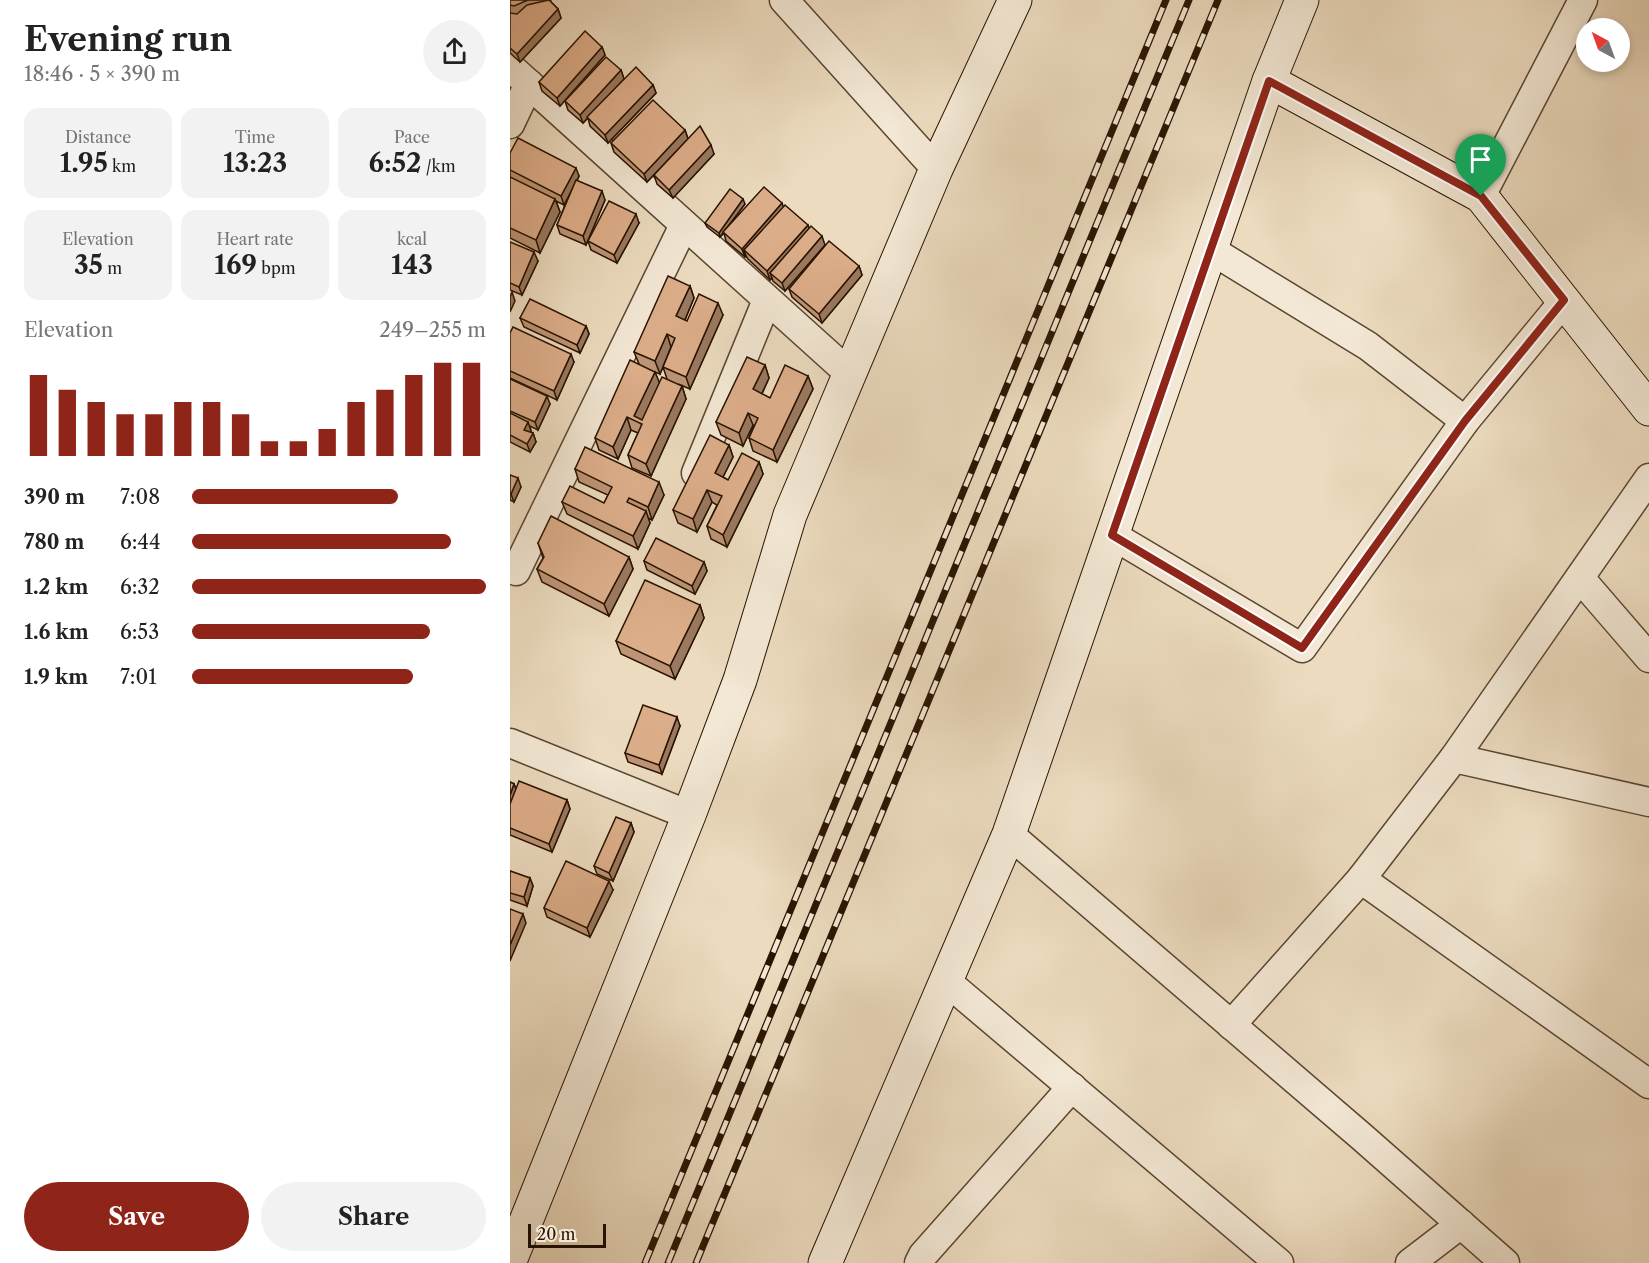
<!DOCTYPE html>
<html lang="en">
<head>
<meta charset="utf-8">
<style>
  :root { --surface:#fff; --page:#f2f2f2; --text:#222; --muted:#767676; --accent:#8f2418 }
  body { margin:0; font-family:"Libre Caslon Text",serif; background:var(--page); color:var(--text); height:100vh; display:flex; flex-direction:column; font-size:22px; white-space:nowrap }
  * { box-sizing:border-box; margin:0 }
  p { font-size:20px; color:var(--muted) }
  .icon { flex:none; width:33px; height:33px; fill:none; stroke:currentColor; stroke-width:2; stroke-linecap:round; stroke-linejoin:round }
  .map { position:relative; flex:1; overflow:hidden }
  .side { display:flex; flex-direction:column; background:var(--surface); width:510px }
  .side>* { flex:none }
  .needle { width:39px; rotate:319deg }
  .buttons { position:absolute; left:1066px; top:18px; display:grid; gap:12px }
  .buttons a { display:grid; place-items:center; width:54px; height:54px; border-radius:50%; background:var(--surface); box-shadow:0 3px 9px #0003; font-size:30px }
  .scale { position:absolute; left:18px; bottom:15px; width:78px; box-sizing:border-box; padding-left:6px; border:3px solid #291301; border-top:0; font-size:16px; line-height:21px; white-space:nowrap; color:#291301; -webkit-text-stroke:4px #f3e8d5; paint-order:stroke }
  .pin { position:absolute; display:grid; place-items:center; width:51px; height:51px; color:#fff; margin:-62px -26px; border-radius:50% 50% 50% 0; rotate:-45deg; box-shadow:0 0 6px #0007 }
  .pin .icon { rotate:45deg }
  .round { display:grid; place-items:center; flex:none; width:63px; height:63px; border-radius:32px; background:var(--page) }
  .headline { display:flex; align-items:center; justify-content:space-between; height:102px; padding:0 24px }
  h1 { font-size:33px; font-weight:800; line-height:45px }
  .stats { display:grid; grid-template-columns:repeat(3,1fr); gap:9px; height:102px; padding:6px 24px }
  .stats div { display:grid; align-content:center; border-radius:15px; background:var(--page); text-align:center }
  .stats b { font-size:26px; font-weight:800 }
  .stats small { font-size:16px; font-weight:400 }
  .stats p { font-size:16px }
  .chart { height:168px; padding:12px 24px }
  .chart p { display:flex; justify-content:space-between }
  .chart svg { width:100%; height:108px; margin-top:6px; stroke:var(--accent); stroke-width:6 }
  .button { display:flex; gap:12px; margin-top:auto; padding:12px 24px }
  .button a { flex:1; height:69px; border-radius:36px; background:var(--accent); color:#fff; font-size:24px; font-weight:800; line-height:69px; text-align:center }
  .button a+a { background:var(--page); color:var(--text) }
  ul { padding:0 24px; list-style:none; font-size:20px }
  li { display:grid; grid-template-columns:96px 72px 1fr; align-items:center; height:45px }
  li i { height:15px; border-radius:8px; background:var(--accent) }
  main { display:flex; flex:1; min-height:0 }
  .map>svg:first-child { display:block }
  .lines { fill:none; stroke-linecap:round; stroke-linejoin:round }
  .street-casing { stroke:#5a4530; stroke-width:31 }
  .secondary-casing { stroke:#291301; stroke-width:35 }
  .street { stroke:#f3e8d5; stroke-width:28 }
  .secondary { stroke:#f3e8d5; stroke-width:33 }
  .rail-casing { stroke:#291301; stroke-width:7 }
  .rail { stroke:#f3e8d5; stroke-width:4.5; stroke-dasharray:14; stroke-linecap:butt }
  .wall { fill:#bd9576; stroke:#291301; stroke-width:1.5; fill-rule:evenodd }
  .shaded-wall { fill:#9a7960; stroke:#291301; stroke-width:1.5 }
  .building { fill:#dcad89; stroke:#291301; stroke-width:1.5 }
  .route-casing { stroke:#fff; stroke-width:12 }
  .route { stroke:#8f2418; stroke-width:8 }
</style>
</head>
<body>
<main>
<section class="side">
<div class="headline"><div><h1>Evening run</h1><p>18:46 · 5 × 390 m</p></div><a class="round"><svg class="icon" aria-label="share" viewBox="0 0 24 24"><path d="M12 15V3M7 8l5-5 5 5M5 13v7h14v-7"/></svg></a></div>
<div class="stats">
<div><p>Distance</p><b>1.95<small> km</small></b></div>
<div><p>Time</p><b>13:23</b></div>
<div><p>Pace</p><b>6:52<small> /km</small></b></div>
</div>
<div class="stats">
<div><p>Elevation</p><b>35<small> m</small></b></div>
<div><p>Heart rate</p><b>169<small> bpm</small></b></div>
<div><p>kcal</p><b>143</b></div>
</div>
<div class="chart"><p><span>Elevation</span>249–255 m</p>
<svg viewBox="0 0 160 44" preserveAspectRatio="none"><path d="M5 44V11M15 44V17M25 44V22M35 44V27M45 44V27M55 44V22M65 44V22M75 44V27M85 44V38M95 44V38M105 44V33M115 44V22M125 44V17M135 44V11M145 44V6M155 44V6"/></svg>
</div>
<ul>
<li><b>390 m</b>7:08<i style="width:70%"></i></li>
<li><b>780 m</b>6:44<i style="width:88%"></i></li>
<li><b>1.2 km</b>6:32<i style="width:100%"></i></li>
<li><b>1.6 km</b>6:53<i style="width:81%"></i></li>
<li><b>1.9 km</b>7:01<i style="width:75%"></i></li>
</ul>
<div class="button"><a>Save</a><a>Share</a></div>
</section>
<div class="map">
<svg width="1139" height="1263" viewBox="0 0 1139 1263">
  <rect width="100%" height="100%" fill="#ecdbbf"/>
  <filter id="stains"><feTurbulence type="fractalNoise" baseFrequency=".00333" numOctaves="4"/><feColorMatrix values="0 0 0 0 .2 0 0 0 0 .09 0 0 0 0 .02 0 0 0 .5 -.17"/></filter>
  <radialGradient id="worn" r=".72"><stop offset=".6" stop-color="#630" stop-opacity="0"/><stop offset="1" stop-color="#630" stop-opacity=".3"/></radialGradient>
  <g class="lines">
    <defs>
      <g id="street">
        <polyline points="274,0 426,169"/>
        <polyline points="0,67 340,374"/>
        <polyline points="0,124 19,84"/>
        <polyline points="971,196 1073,0"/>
        <polyline points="701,250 858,346 955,421"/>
        <polyline points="186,473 257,300"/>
        <polyline points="602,535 792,648 955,421 1054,301"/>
        <polyline points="6,571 174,225"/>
        <polyline points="1070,578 1139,658"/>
        <polyline points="0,743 179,815"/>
        <polyline points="944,758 1139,802"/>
        <polyline points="499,834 852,1137 995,1263"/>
        <polyline points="851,879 1139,1084"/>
        <polyline points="436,981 769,1263"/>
        <polyline points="721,1025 851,879 944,758 1139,478"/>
        <polyline points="409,1263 413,1255 562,1087"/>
        <polyline points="900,1263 951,1224"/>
      </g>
      <g id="secondary">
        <polyline points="759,81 971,196 1139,409"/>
        <polyline points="0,1261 179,815 230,680 280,515 426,169 505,0"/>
        <polyline points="315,1263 499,834 759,81 792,0"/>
      </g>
    </defs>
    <use href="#street" class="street-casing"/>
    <use href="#secondary" class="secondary-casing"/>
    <use href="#street" class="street"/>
    <use href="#secondary" class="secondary"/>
    <defs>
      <g id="rail">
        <polyline points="135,1263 656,0"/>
        <polyline points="158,1263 679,0"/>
        <polyline points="186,1263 708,0"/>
      </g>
    </defs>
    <use href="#rail" class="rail-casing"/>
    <use href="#rail" class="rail"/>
  </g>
  <g class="wall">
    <polygon points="0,0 41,0 40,1 48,9 51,18 10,62 0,53"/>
    <polygon points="92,47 95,55 50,106 32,91 29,82"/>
    <polygon points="111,70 114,79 143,85 146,93 98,143 80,126 78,118 73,123 58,110 55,101"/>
    <polygon points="175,130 178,139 204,154 163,198 147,184 144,175 155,163 137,182 104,152 101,143"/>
    <polygon points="0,153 69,176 67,181 95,200 76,245 50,234 47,225 61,190 54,205 46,201 50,212 30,253 0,238"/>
    <polygon points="235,204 216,229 273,207 299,228 315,245 275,291 263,281 262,278 260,280 238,259 236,256 235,257 216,241 214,233 210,237 197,227 195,223"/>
    <polygon points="129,223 107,263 81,250 78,241"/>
    <polygon points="0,242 28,261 12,295 0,290"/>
    <polygon points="349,266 352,275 312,323 282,297 279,289"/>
    <path d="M180,286l4,12 -9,22 2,1 36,-6 -33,74 -12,-5 4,2 4,13 -35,77 -19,-8 -4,-13 10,-22 -7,-3 -13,29 -19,-9 -4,-12 44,-74 -5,-12zM162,347l-9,20 4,12 -8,4 -4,-11 5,2z"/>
    <polygon points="10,318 76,326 79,334 70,353 14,327"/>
    <polygon points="0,333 64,362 47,400 0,378"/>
    <polygon points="255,365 259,378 252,394 260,398 298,376 303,389 267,462 243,451 239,438 244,426 243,425 233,446 211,435 206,422"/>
    <polygon points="0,379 40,404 28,430 20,426 21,431 21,433 23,433 26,442 20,452 0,442"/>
    <polygon points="219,445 223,457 213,477 218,480 249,462 253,474 217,547 201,539 197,526 207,505 202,502 187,532 168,523 163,510"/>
    <polygon points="65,469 154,495 142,520 138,518 140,523 128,549 57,514 52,502 94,503 98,495 69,482"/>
    <polygon points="0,475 11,487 4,502 0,500"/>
    <polygon points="28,543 119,557 123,569 99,616 32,582 27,569 33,558"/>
    <polygon points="134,561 194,562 197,571 185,594 137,570"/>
    <polygon points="190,605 194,618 165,679 111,654 106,641"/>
    <polygon points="170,726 152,774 118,762 115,753"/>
    <polygon points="0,782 4,784 6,789 57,800 60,809 42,852 0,835"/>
    <polygon points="121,823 124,832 103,881 87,874 84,866"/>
    <polygon points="0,871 20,878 23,886 17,906 0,900"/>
    <polygon points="103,890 80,937 37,917 34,908"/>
  </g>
  <g class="shaded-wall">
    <polygon points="48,9 51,18 10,62 7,54"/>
    <polygon points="92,47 95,55 50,106 47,98"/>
    <polygon points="111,70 114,79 73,123 70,115"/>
    <polygon points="143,85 146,93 98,143 95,135"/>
    <polygon points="175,130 178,139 137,182 134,174"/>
    <polygon points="201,145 204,154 163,198 159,190"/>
    <polygon points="66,168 69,176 54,205 51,196"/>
    <polygon points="92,191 95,200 76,245 73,236"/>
    <polygon points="45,199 50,212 30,253 26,240"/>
    <polygon points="233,199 235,204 210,237 209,233"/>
    <polygon points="272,203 275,211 234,250 236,256 235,257 232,249"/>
    <polygon points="126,214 129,223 107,263 104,255"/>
    <polygon points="298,225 301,234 260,273 262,278 260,280 257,271"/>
    <polygon points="312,236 315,245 275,291 272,283"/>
    <polygon points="24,252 28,261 12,295 9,287"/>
    <polygon points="349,266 352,275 312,323 309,314"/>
    <polygon points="180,286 184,298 171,329 166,316"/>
    <polygon points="2,292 5,301 0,312 0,297"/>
    <polygon points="208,303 213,315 180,389 176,377"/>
    <polygon points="76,326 79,334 70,353 67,345"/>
    <polygon points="157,334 161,347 150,374 145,361"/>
    <polygon points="61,354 64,362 47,400 44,391"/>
    <polygon points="255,365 259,378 248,402 243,389"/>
    <polygon points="145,372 150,384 131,424 124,416"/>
    <polygon points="298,376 303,389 267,462 263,450"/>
    <polygon points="172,386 176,399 141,476 136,464"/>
    <polygon points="37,396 40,404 28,430 25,422"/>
    <polygon points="238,413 243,425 233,446 229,433"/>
    <polygon points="117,417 121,430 108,459 103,447"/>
    <polygon points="18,422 21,431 18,438 14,430"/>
    <polygon points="23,433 26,442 20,452 17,444"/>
    <polygon points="219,445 223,457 209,485 205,473"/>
    <polygon points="249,462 253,474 217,547 213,535"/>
    <polygon points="8,478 11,487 4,502 1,494"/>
    <polygon points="149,482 154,495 142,520 138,507"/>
    <polygon points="197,490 202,502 187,532 183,519"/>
    <polygon points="136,511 140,523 128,549 123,536"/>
    <polygon points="119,557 123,569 99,616 94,604"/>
    <polygon points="194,562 197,571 185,594 182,586"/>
    <polygon points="190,605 194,618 165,679 160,666"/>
    <polygon points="167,717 170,726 152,774 149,765"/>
    <polygon points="4,784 7,792 0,812 0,795"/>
    <polygon points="57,800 60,809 42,852 39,844"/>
    <polygon points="121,823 124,832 103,881 99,873"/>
    <polygon points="20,878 23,886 17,906 14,897"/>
    <polygon points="99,881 103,890 80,937 77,928"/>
    <polygon points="13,914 16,923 0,961 0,945"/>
  </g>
  <g class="building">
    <polygon points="0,0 18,0 4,6 0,5"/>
    <polygon points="39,0 48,9 7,54 0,48 0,13 7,14 17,5"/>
    <polygon points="75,31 92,47 47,98 29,82"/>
    <polygon points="96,57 111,70 70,115 55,101"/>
    <polygon points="126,67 143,85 95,135 77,117"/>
    <polygon points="143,100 175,130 134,174 101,143"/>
    <polygon points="190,126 201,145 159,190 144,175"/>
    <polygon points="8,138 66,168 51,196 0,170 0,153"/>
    <polygon points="0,177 45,199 26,240 0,228"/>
    <polygon points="66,180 92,191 73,236 47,225"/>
    <polygon points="254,187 272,203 232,249 213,232"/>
    <polygon points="220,189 233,199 209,233 195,223"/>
    <polygon points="99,201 126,214 104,255 78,241"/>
    <polygon points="275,205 298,225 257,271 234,250"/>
    <polygon points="301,226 312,236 272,283 260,273"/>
    <polygon points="319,241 349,266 309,314 279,289"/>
    <polygon points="0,242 24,252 9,287 0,283"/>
    <polygon points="158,276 180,286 166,316 177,321 189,294 208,303 176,377 153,367 165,338 157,334 145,361 124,352"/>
    <polygon points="20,299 76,326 67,345 10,318"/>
    <polygon points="3,327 61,354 44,391 0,371 0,333"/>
    <polygon points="237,357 255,365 243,389 260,398 275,365 298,376 263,450 239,438 248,418 238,413 229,433 206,422"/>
    <polygon points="120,360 145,372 124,416 132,420 152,377 172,386 136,464 118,455 132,424 117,417 103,447 85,438"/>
    <polygon points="0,379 37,396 25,422 0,411"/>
    <polygon points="0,413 18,422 14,430 23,433 17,444 0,435"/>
    <polygon points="200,435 219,445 205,473 218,480 232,453 249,462 213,535 197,526 212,496 197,490 183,519 163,510"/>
    <polygon points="75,447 149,482 138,507 119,498 117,502 136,511 123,536 52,502 60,486 94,503 102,487 65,469"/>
    <polygon points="0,475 8,478 1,494 0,493"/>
    <polygon points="41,516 119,557 94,604 27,569 34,557 28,543"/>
    <polygon points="146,538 194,562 182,586 134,561"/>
    <polygon points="135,580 190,605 160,666 106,641"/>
    <polygon points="133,705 167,717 149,765 115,753"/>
    <polygon points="9,781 57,800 39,844 0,828 0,804"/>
    <polygon points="0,782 4,784 0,795"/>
    <polygon points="106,817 121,823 99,873 84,866"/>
    <polygon points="56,861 99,881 77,928 34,908"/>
    <polygon points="0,871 20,878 14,897 0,893"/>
    <polygon points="0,909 13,914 0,945"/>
  </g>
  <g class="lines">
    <defs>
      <polygon id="route" points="759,81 971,196 1054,300 955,421 792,648 602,535"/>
    </defs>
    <use href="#route" class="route-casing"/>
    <use href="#route" class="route"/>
  </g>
  <rect width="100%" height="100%" filter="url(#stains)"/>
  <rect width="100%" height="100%" fill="url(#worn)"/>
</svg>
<div class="buttons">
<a><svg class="needle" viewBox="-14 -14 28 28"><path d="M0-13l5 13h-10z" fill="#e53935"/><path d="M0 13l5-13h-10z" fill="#767676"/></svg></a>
</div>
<div class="scale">20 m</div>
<div class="pin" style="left:971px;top:196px;background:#1e9e55"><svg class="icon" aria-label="arrive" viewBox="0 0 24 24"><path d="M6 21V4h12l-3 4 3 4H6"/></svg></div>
</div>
</main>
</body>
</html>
